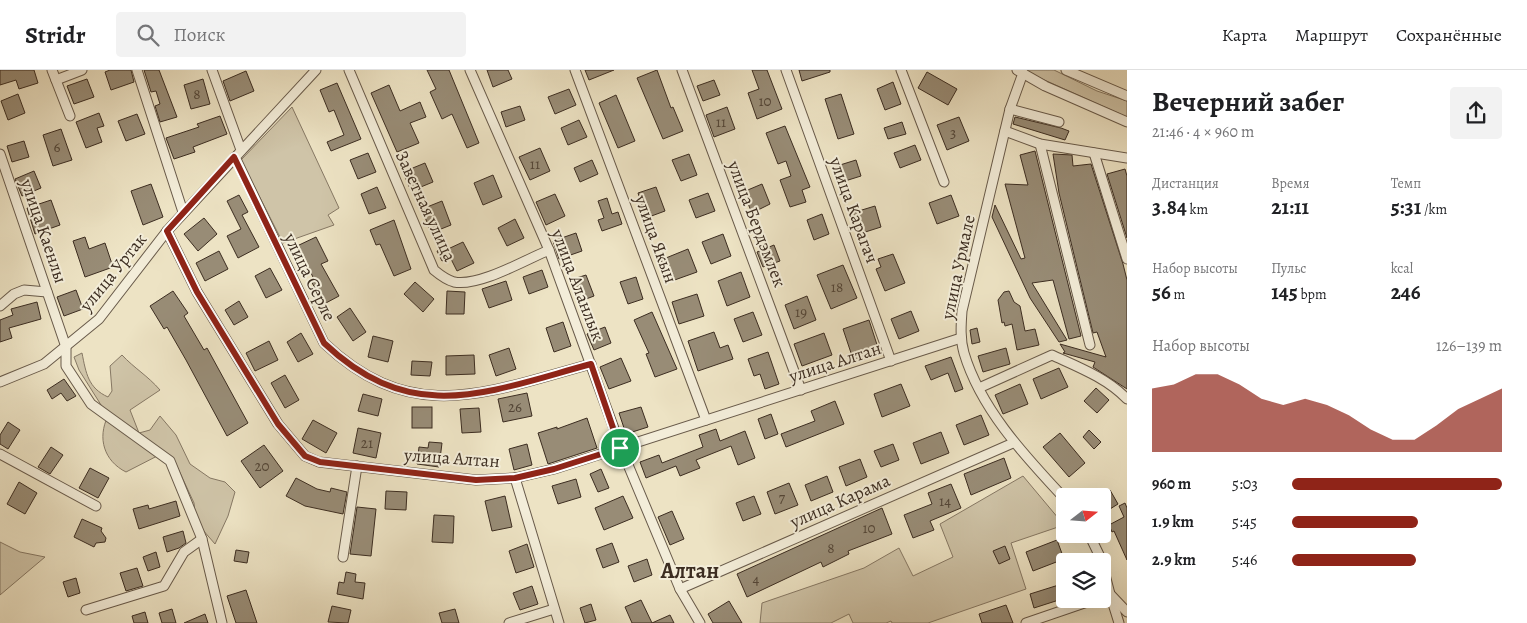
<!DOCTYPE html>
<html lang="ru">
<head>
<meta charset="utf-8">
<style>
  :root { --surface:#fff; --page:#f2f2f2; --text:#202124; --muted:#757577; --line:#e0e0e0; --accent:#8f2418 }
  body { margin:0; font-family:Alegreya,serif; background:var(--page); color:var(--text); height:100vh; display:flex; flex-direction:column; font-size:19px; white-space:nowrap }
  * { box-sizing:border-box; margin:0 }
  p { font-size:16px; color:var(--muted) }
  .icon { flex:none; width:28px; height:28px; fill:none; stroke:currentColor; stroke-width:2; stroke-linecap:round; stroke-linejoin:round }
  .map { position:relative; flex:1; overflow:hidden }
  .drawer { display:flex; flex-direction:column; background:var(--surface); width:400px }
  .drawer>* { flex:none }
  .needle { width:32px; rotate:73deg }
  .controls { position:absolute; left:1056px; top:418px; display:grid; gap:10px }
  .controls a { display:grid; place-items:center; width:55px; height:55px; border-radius:5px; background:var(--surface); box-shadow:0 5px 20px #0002; font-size:25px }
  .pin { position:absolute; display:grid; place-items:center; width:42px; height:42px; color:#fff; margin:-21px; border:2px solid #fff; border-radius:50%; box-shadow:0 1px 5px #0007 }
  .round { display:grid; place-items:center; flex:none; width:52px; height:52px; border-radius:5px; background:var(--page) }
  .summary { display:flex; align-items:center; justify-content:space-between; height:85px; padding:0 25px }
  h1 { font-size:28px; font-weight:700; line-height:38px }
  .figures { display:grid; grid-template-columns:repeat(3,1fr); gap:8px; height:85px; padding:5px 25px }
  .figures div { display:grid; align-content:center }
  .figures b { font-size:21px; font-weight:700 }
  .figures small { font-size:14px; font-weight:400 }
  .figures p { font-size:14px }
  .chart { height:140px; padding:10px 25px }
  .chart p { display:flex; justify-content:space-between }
  .chart svg { width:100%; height:90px; margin-top:5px; fill:var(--accent); opacity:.7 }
  ul { padding:0 25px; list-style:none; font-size:16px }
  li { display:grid; grid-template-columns:80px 60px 1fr; align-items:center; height:38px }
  li i { height:12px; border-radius:6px; background:var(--accent) }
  header { display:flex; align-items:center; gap:30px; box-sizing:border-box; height:70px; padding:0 25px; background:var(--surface); border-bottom:1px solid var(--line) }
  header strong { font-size:24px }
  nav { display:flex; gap:28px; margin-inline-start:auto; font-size:18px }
  .search { width:350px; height:45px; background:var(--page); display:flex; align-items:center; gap:12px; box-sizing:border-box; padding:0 18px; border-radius:5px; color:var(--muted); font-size:19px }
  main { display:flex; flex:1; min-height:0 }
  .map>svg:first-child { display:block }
  .green { fill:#cfc4a8; stroke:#867864 }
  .building { fill:#988c76; stroke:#3c2d21 }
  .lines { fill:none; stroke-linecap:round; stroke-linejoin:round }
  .minor-casing { stroke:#685a4a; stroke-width:11 }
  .minor { stroke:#f3edd9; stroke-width:9 }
  .route-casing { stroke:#fff; stroke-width:10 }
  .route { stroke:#8f2418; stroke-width:6 }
  .labels { text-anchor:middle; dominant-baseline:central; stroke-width:4; stroke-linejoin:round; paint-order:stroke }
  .number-label { font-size:15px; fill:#534536 }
  .street-label { font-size:18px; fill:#3c2d21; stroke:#f3edd9 }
  .district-label { font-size:22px; font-weight:bold; fill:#3c2d21; stroke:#f3edd9 }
</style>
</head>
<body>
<header>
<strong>Stridr</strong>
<div class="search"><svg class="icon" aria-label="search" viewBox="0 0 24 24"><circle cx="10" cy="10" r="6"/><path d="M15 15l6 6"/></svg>Поиск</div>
<nav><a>Карта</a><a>Маршрут</a><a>Сохранённые</a></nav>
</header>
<main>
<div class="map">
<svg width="1127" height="553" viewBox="0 0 1127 553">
  <rect width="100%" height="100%" fill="#ede3c4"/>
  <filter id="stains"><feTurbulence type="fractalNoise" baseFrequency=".004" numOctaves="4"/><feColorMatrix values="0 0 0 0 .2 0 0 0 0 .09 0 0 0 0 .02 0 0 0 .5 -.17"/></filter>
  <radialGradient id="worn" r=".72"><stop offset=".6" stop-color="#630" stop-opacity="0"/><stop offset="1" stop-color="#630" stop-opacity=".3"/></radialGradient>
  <g class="green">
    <polygon points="1022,0 1054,0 1097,21 1127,31 1127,47"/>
    <polygon points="292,37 339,138 328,145 334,155 283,173 241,90"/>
    <path d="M82,283c4,20 6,35 26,44l4,-6 -2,-25 12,-11c12,13 26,21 38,35l-30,20 9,23 11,-3 10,-14 16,19 14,29 20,14 15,4 10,10 -7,24 -13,28 -19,-22 -2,-19 -19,-41 -10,-10 -39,20c-22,-11 -29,-34 -18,-56l-29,-46 -5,-13z"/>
    <polygon points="1023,406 1064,455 1011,473 1026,519 928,553 892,553 891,551 886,553 853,553 849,544 831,553 760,553 762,533 864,498 899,478 913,506 953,487 940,454"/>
    <polygon points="0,472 20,482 45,487 0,525"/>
  </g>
  <g class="building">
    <polygon points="0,0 34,0 38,13 19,19 16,10 0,15"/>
    <polygon points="110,0 131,0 134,12 111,20 105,2"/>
    <polygon points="144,0 159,0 177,47 160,52 155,36 160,34 156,21 151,22"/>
    <polygon points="427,0 449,0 479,73 467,78 452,44 442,49 430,22 436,19"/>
    <polygon points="487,0 508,0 512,9 493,17"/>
    <polygon points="585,0 614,0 589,10"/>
    <polygon points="657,0 671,38 673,37 683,61 663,69 637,8"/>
    <polygon points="752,0 767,0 782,39 757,49 748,23 759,19"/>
    <polygon points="799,0 830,0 830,2 802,11"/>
    <polygon points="246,1 254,21 230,31 223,11"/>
    <polygon points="927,2 957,19 948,35 918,18"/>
    <polygon points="87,9 94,27 74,34 67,16"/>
    <polygon points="203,9 210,34 191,39 184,15"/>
    <polygon points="714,10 720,25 703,31 697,16"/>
    <polygon points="893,12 901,34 885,40 877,19"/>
    <polygon points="337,13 361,69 331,81 327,72 344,65 334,40 329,42 320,20"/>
    <polygon points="389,15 400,41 420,32 426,47 410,53 419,73 397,82 371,23"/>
    <polygon points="569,19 576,35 555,44 548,27"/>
    <polygon points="18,24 25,43 8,50 1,31"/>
    <polygon points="841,24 854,64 838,69 825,29"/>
    <polygon points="616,25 635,71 618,78 599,33"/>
    <polygon points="520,36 525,50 506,57 501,42"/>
    <polygon points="727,37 735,59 714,67 706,45"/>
    <polygon points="99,43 104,56 97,58 102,72 86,78 76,52"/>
    <polygon points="137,44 145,64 126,71 118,51"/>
    <polygon points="220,46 227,64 193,77 195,82 174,89 166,68 199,57 197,54"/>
    <polygon points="959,47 969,71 947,80 937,55"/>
    <polygon points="1015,47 1061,58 1069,61 1065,70 1013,54"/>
    <polygon points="579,50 587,67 568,75 561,58"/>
    <polygon points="902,52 906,64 888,69 884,58"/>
    <polygon points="785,56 810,117 802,120 806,132 790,137 780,110 791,106 786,91 778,94 766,63"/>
    <polygon points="61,59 72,90 53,96 43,65"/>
    <polygon points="24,71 29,87 12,92 7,76"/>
    <polygon points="915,75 921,90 900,98 894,83"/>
    <polygon points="540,78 550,101 530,110 519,87"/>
    <polygon points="1035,81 1081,266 1069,269 1053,210 1032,213 1067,270 1059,272 1030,228 992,147 995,135 1021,189 1025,188 1005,114 1028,115 1020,85"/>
    <polygon points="368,83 376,102 358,109 350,90"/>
    <polygon points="689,84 697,105 681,111 672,90"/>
    <polygon points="1053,84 1072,85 1073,96 1091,94 1123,194 1127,210 1127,319 1093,297 1095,292 1063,283 1065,282 1060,274 1106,287 1097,262 1093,263 1059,123"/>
    <polygon points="592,90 598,104 580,112 574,98"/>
    <polygon points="856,90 861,106 845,111 840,95"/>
    <polygon points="425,93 433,112 411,121 403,102"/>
    <polygon points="1125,99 1127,106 1127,168 1107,104"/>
    <polygon points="34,101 41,118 22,126 15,109"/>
    <polygon points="493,105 502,127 483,135 474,113"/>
    <polygon points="151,114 163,147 143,155 131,121"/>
    <polygon points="762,114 770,134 752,143 743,122"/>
    <polygon points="377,117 386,138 369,144 361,124"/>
    <polygon points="656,117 665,141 646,148 638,123"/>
    <polygon points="708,123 715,141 696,148 689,130"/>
    <polygon points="555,124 565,146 546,155 536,132"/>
    <polygon points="239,125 248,142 242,145 259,177 238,188 227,166 241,159 227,131"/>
    <polygon points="951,125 959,146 937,154 929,133"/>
    <polygon points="607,128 612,144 618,142 622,154 602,161 598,150 604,148 598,131"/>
    <polygon points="51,130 60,155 35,164 27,138"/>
    <polygon points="442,131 451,155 431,163 422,139"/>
    <polygon points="875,136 881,157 859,164 852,143"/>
    <polygon points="822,144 829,164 814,170 807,150"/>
    <polygon points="204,148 217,164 198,181 184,164"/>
    <polygon points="515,149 524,168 507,176 498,158"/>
    <polygon points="394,150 411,199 394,206 380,174 376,175 370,160"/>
    <polygon points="576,163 582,181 559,189 553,171"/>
    <polygon points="723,164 731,186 711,194 702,172"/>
    <polygon points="85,167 89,179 105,173 113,197 85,207 73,171"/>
    <polygon points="316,167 328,191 321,194 339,226 324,234 311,211 314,209 297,176"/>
    <polygon points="463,172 474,193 457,201 450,187 442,191 437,181 447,176 448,179"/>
    <polygon points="774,175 780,191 763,197 757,182"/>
    <polygon points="688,179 697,202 669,212 661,190"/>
    <polygon points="219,181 228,199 205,211 196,193"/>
    <polygon points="893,184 905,213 885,221 876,199 881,197 878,189"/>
    <polygon points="843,195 857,228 831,239 817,205"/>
    <polygon points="270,198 282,220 266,228 255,206"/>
    <polygon points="542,200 548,217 529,224 523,207"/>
    <polygon points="741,202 750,227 727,236 718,211"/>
    <polygon points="586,205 594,226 578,232 570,210"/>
    <polygon points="636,207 643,229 628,234 620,212"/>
    <polygon points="506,211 512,230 489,238 482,219"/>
    <polygon points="415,212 434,229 423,242 404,224"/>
    <polygon points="76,220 83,239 64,246 57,227"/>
    <polygon points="173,221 188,243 184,246 204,280 207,278 248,353 227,366 186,290 167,257 164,259 150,236"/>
    <polygon points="447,221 465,222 464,244 446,244"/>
    <polygon points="1009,221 1014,232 1020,236 1025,261 1035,259 1039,275 1017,280 1012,254 1005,256 1004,252 1002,253 998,230 1004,222"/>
    <polygon points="697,224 704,246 679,254 672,232"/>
    <polygon points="807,226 816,250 794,259 785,235"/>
    <polygon points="239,231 248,247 234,255 225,240"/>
    <polygon points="37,232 41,249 9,258 12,268 0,272 0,250 13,245 11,239"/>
    <polygon points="350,238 366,262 353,271 337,247"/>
    <polygon points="911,241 919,261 899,269 891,249"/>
    <polygon points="652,242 677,299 655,307 646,284 649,283 634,250"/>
    <polygon points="753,242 762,265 743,272 734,249"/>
    <polygon points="869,250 880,284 854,292 843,259"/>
    <polygon points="563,252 571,276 554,282 546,258"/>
    <polygon points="605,257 611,273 594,280 587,264"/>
    <polygon points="977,258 980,272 972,274 970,260"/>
    <polygon points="714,262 720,278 728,275 733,289 698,301 688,271"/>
    <polygon points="301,263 313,284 298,292 287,272"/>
    <polygon points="824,263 832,285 802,296 794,274"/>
    <polygon points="373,266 393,271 388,292 368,287"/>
    <polygon points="269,271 278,290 255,301 246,283"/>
    <polygon points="509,278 516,299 496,306 489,285"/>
    <polygon points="1006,278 1010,294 983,302 978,286"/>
    <polygon points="768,282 779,314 765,319 760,304 754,306 748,289"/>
    <polygon points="474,285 475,304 446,305 446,286"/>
    <polygon points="951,287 963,319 955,322 948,303 931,310 925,296"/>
    <polygon points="621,288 631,311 609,319 600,297"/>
    <polygon points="412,291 432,292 430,306 411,305"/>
    <polygon points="1059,298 1068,317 1041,329 1033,309"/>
    <polygon points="285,305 299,330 285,338 271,313"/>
    <polygon points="64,309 76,326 67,331 61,323 52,329 47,320"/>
    <polygon points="901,314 910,336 882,347 874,324"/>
    <polygon points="1020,314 1028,334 1003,344 995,325"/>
    <polygon points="1096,318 1109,330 1097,343 1084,331"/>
    <polygon points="527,323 532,346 503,352 498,329"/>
    <polygon points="363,324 382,329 378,346 358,341"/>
    <polygon points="835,331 844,354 786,377 781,364 815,351 811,341"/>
    <rect x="412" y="337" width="20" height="21"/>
    <polygon points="641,337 648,357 626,364 619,343"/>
    <polygon points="479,338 481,362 462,363 460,339"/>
    <polygon points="771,344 778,364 765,369 758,349"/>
    <polygon points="981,345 989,365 964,375 956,355"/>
    <polygon points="587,348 597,378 548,394 538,363 557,357 557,359"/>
    <polygon points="313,350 337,363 326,383 302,369"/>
    <polygon points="8,352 20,360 8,379 0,374 0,365"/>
    <polygon points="358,358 381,363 376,388 353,383"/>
    <polygon points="716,359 720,371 745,361 755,388 738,395 731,376 696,390 700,398 680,406 676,396 646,408 640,392 659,385 662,393 703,377 699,365"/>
    <polygon points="1089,360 1101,372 1094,379 1083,367"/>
    <polygon points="941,362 949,383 921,394 913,373"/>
    <polygon points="1060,363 1085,393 1069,407 1043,377"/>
    <polygon points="429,372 442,373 439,397 417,394 419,377 428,378"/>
    <polygon points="527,374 532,395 514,400 509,379"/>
    <polygon points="893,374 899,390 881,397 874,381"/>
    <polygon points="264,375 283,401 260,418 241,391"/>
    <polygon points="51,377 63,385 50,404 38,397"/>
    <polygon points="1004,388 1011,408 971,425 964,404"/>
    <polygon points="860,389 867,407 846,416 839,397"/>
    <polygon points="90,398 109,408 98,428 79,418"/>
    <polygon points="601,399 609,418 598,422 590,404"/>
    <polygon points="827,406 833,422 811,431 805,415"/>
    <polygon points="296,408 317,419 330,422 331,418 347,422 343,444 305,436 286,426"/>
    <polygon points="576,409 581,427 558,434 552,416"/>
    <polygon points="19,412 37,423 25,444 7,434"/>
    <polygon points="789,413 798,435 775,444 767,422"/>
    <polygon points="951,414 961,438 930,451 934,460 913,468 904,445 932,434 928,423"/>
    <polygon points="1110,420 1118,434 1102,444 1102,425"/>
    <polygon points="386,421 407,422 406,440 385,439"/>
    <polygon points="505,426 512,457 492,461 485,431"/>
    <polygon points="623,426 633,448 604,460 595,438"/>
    <polygon points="754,426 761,444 743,451 736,433"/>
    <polygon points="176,431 180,446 139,459 133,439 148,435 149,439"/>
    <polygon points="1125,433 1127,438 1127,490 1114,461 1112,462 1109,455 1124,447 1119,436"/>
    <polygon points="357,437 376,439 371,486 350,484"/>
    <polygon points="882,438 892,464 848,481 849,484 823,497 821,492 747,527 737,504"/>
    <polygon points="672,441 684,469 670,475 658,447"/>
    <polygon points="434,445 454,446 453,473 432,472"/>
    <polygon points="82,449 102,458 101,461 106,468 105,472 96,473 94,477 74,467"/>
    <polygon points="183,461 186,473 179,478 167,482 163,467"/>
    <polygon points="1057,470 1064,489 1033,501 1026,482"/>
    <polygon points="612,473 619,492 603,498 596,479"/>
    <polygon points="527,474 534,497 516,503 509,481"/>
    <polygon points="1005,476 1010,489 999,494 993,481"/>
    <polygon points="236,480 249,482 247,493 234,491"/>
    <polygon points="156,482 160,497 148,501 143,487"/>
    <polygon points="647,489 652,505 634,512 628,496"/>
    <polygon points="137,498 143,516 126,521 120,503"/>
    <polygon points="346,502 356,504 355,512 365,513 363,529 337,524 339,512 344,513"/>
    <polygon points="76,508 80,523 68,527 63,512"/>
    <polygon points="1065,513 1065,528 1034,538 1030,524"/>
    <polygon points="532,516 538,534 520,540 513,523"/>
    <polygon points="246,520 257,553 236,553 227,526"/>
    <polygon points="641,530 652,553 670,545 674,553 632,553 625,537"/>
    <polygon points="729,531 742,553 713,553 708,544"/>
    <polygon points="591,534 596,550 585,553 580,538"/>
    <polygon points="1006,535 1013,553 982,553 979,544"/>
    <polygon points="332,536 351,540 348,553 328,552"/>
    <polygon points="172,539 176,553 162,553 159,543"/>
    <polygon points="455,539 459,553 442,553 439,543"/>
    <polygon points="145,542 148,553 134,553 132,546"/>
    <polygon points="205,544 208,553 184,553"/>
  </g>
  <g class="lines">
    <defs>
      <g id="minor">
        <polyline points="52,0 70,46"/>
        <polyline points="137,0 183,142"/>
        <polyline points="212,0 241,80"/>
        <path d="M349,0l85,200c6,5 13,10 20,12 25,5 71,-22 95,-32"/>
        <polyline points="470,0 549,180 621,378 680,519 700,553"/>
        <polyline points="575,0 706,350"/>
        <polyline points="682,0 801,320"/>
        <polyline points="786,0 891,291"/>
        <polyline points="901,0 944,112"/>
        <polyline points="1017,0 1045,16 1127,52"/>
        <polyline points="1066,0 1127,26"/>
        <path d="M1023,3l-13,36 -48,202c-1,14 -2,28 2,42 17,57 62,104 101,146"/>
        <polyline points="56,10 82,0"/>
        <polyline points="1010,39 1059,52"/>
        <polyline points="1005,61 1040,74 1127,88"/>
        <polyline points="1040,74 1090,275"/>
        <polyline points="1094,83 1127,189"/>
        <polyline points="0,84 66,277 66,296 91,334 170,391 202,469 222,553"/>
        <path d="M235,87l89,186c89,84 163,49 267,21"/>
        <polyline points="167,161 197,222 278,354 305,386 319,392 476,410 515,408 554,399 961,268"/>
        <polyline points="0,236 14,224 24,220 47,222"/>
        <polyline points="0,312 44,294 99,249 167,161 316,0"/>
        <path d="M979,318l73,-33c26,12 55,23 75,44"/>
        <polyline points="0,384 96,436"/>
        <polyline points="515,408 559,553"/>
        <polyline points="1089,464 1102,491"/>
        <polyline points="343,487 357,396"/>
        <polyline points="1102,493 1110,524 1127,542"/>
        <polyline points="680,519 1013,373"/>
        <polyline points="1102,526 1110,524 1119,553"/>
        <polyline points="86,540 164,516 184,482 202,469"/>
        <polyline points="509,553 554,539"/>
        <polyline points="1026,553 1096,529"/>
      </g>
    </defs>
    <use href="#minor" class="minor-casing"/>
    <use href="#minor" class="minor"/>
  </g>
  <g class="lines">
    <defs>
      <path id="route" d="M234,87l90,186c89,84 163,49 267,21l29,84 -66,21 -39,9 -39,2 -156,-18 -15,-6 -27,-32 -81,-132 -30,-61z"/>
    </defs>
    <use href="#route" class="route-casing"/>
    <use href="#route" class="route"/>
  </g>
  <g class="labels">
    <g class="number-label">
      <text x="197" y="24">8</text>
      <text x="765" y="31">10</text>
      <text x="721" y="52">11</text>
      <text x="953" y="63">3</text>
      <text x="57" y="77">6</text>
      <text x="535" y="94">11</text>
      <text x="837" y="217">18</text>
      <text x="801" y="242">19</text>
      <text x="515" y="337">26</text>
      <text x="367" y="373">21</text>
      <text x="262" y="396">20</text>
      <text x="782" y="428">7</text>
      <text x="945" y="431">14</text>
      <text x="869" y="458">10</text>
      <text x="831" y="478">8</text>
      <text x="756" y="509">4</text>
    </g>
    <g class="street-label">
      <text transform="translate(426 136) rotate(65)">Заветная улица</text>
      <text transform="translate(854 140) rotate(70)">улица Карагач</text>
      <text transform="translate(757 154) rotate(69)">улица Бердэмлек</text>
      <text transform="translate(44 161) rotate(71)">улица Каенлы</text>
      <text transform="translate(656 169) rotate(70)">улица Якын</text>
      <text transform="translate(958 197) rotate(-78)">улица Урмале</text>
      <text transform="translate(113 202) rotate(-51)">улица Уртак</text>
      <text transform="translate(310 207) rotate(64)">улица Серле</text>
      <text transform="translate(578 215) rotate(69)">улица Аланлык</text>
      <text transform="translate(835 292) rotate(-18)">улица Алтан</text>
      <text transform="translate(452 388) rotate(4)">улица Алтан</text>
      <text transform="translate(840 431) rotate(-24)">улица Карама</text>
    </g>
    <g class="district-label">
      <text x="690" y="501">Алтан</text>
    </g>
  </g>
  <rect width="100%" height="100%" filter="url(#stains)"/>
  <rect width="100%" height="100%" fill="url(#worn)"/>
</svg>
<div class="controls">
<a><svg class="needle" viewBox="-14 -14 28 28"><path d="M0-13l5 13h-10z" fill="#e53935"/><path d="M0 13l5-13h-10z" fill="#757577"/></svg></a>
<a><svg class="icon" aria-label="layers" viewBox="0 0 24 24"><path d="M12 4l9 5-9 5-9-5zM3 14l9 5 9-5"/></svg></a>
</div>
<div class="pin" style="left:620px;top:378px;background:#1e9e55"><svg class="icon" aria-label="arrive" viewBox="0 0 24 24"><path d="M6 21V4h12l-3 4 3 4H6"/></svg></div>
</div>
<section class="drawer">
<div class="summary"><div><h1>Вечерний забег</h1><p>21:46 · 4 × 960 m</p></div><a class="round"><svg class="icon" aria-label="share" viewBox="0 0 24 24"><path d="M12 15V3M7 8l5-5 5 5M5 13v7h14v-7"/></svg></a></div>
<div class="figures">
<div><p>Дистанция</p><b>3.84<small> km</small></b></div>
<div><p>Время</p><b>21:11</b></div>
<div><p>Темп</p><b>5:31<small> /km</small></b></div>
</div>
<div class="figures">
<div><p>Набор высоты</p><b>56<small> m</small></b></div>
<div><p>Пульс</p><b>145<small> bpm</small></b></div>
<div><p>kcal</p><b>246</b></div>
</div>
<div class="chart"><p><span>Набор высоты</span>126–139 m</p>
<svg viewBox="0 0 160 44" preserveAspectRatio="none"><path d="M0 44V13L10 11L20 6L30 6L40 11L50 18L60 21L70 18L80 21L90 26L100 33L110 38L120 38L130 31L140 23L150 18L160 13V44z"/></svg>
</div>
<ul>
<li><b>960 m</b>5:03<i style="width:100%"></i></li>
<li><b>1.9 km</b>5:45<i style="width:60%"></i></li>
<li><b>2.9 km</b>5:46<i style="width:59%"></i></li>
</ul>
</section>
</main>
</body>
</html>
